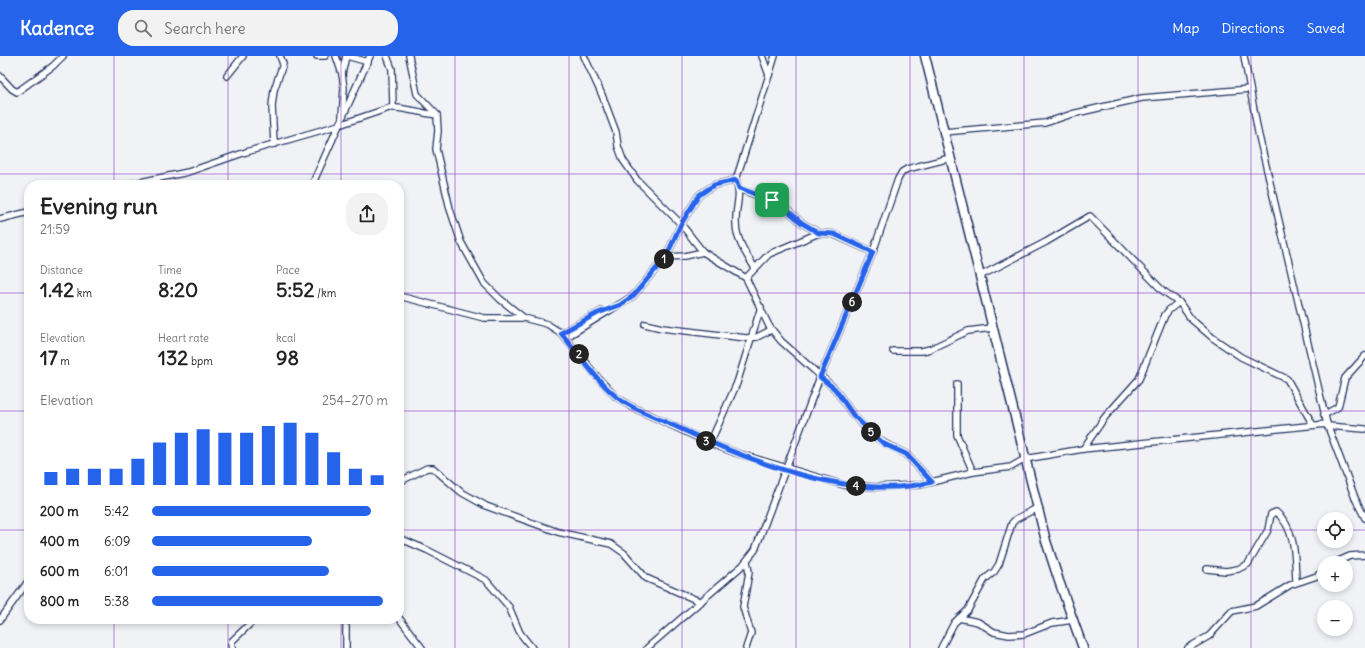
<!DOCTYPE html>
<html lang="en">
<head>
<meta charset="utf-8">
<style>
  :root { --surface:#fff; --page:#f2f2f2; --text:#222; --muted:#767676; --accent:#2563eb }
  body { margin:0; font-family:Delius,sans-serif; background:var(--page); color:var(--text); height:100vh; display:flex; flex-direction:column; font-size:15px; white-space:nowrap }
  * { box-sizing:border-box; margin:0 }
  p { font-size:13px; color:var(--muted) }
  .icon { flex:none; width:22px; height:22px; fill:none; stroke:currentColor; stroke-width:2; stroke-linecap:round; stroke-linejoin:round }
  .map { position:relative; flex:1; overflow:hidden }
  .side { position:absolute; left:24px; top:124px; width:380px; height:444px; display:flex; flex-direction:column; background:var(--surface); border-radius:16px; box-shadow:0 2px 6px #0003 }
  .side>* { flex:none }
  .controls { position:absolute; left:1317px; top:456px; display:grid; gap:8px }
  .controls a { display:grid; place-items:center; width:36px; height:36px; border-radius:50%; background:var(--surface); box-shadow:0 2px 6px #0003; font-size:20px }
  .pin { position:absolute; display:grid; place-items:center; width:34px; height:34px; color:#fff; margin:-17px; border-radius:8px; box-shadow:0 2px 6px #0006 }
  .km { position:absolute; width:20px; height:20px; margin:-10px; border-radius:50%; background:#222; color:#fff; font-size:11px; line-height:20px; text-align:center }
  .round { display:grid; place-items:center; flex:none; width:42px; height:42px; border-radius:16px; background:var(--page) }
  .headline { display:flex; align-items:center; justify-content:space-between; height:68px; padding:0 16px }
  h1 { font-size:22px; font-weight:700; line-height:30px }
  .metrics { display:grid; grid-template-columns:repeat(3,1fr); gap:6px; height:68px; padding:4px 16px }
  .metrics div { display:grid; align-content:center }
  .metrics b { font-size:20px; font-weight:700 }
  .metrics small { font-size:11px; font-weight:400 }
  .metrics p { font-size:11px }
  .chart { height:112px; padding:8px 16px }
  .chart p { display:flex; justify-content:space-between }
  .chart svg { width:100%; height:72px; margin-top:4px; stroke:var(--accent); stroke-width:6 }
  ul { padding:0 16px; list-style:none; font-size:13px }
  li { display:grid; grid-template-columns:64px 48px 1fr; align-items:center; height:30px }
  li i { height:10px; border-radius:5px; background:var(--accent) }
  header { display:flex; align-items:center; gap:24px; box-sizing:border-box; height:56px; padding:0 20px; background:var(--accent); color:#fff }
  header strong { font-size:19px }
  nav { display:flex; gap:22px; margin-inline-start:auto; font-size:14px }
  .search { width:280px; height:36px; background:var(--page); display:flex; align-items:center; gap:10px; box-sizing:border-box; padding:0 14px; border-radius:16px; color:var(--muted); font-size:15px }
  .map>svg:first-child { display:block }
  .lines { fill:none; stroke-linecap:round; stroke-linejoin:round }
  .minor-casing { stroke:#1b2f5e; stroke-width:8 }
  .highway-casing { stroke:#1b2f5e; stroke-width:11 }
  .minor { stroke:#fff; stroke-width:5.5 }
  .highway { stroke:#fff; stroke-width:8 }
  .route-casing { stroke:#fff; stroke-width:8 }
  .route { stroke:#2563eb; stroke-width:5 }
  .grid { fill:none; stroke:#7b2cbf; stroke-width:1; stroke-opacity:0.55 }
</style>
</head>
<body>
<header>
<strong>Kadence</strong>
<div class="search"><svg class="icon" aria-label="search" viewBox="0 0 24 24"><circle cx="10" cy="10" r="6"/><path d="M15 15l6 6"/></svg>Search here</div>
<nav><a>Map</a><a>Directions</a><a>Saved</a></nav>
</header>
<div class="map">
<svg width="1365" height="592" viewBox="0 0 1365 592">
  <rect width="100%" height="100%" fill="#f1f2f5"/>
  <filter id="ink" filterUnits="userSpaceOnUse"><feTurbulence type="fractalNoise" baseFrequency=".025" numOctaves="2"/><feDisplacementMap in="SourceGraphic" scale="8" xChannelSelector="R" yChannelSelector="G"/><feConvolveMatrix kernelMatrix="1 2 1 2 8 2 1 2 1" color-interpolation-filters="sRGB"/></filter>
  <g filter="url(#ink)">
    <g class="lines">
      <defs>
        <g id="minor">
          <polyline points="317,0 325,0"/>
          <polyline points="336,0 342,18"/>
          <polyline points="347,0 368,6"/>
          <polyline points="387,0 392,13 393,51"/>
          <polyline points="409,0 417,38 437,59 438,75 436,93 450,153 461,186 484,227 500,243 524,262"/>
          <polyline points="584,0 602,39 616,76 618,90 623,104 637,124 681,168 703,196 746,222 769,270 781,285 835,333 853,359 873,379 884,387 906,398 932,426"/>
          <polyline points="762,0 769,19"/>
          <polyline points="1244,0 1258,76 1327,368 1355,442 1365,462"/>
          <polyline points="0,20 12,33 17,36 53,10 63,0"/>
          <polyline points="227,20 243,0"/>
          <polyline points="342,61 344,32 342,18 346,0"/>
          <polyline points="944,76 1045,67 1072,58 1142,42 1250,33"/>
          <polyline points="274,88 272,50 274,34 283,8 280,0"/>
          <path d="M126,129l62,-13 58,-20 93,-27 50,-17c7,-2 38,6 48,7"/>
          <polyline points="312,129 370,0"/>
          <polyline points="739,133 779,147 802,167 819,177"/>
          <polyline points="0,163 29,156"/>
          <polyline points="666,201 685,200 703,196"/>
          <path d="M755,212c-9,-14 -19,-28 -19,-45 -1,-15 6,-28 0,-43l39,-124"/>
          <polyline points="980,220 1046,186 1090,160 1162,234 1179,246 1191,263 1213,282 1241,301 1287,323 1313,369"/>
          <polyline points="746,222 769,198 819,177 833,178 873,196"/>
          <polyline points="399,240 484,262 524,262 547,268 561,277 599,323 615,340 630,350 710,387 736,397 844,429 875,431 919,429 973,416 1011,411 1025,403 1083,393 1327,368"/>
          <polyline points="645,268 662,272 746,282 757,281 771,274"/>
          <polyline points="561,277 602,255"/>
          <polyline points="565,282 633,240 666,201 681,168 699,139 714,129 736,124"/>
          <polyline points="893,295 922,295 930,293 968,275 992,272"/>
          <polyline points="957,328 957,379 973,416"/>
          <polyline points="1324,359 1338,351 1345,322 1365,300"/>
          <polyline points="1327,370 1365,373"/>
          <polyline points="710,387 737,327 761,251"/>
          <polyline points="1083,393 1105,361 1139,323 1165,259 1169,254 1179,246"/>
          <polyline points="399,426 427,412 433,412 461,436 486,450 558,476 611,488 624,497 646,522 701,546"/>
          <polyline points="399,482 427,494 486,524 509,551 520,577 532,592"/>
          <polyline points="1334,507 1350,500 1365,499"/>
          <path d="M1207,513l19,2 12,-2 10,-5 20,-34 3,-16 5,-2c20,16 19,47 20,70"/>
          <polyline points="399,562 422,592"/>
          <polyline points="959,562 978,566 994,576 1009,579 1024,578 1052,567 1073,564"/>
          <polyline points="0,564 29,524"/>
          <polyline points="346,571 346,592"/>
          <polyline points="233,592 231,589 232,585 255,563"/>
          <polyline points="647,592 743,509 755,494 820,321 873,196 898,123 902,116 907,113 950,102"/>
          <polyline points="746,592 751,577 743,551 749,516 747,505"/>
          <polyline points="941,592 954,567 968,554 985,523 994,516 999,508 1012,467 1016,463 1037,452"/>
          <polyline points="1188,592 1209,580 1232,555 1256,550 1290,529 1317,520 1324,514"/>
        </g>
        <polyline id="highway" points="925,0 1046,485 1059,525 1083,592"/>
      </defs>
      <use href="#minor" class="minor-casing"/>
      <use href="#highway" class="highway-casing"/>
      <use href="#minor" class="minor"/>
      <use href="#highway" class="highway"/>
    </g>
  </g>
  <g class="lines" filter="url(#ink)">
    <defs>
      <path id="route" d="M736,124l3,8 40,15 23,20 17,10 15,1 39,18 -53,125 15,12 18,26 20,19 11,10 22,10 26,28c-79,20 -181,-20 -253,-54 -19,-9 -40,-16 -57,-27 -23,-16 -43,-47 -61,-68l37,-20 22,-8 13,-9 33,-39 15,-33 18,-29 15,-10z"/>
    </defs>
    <use href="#route" class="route-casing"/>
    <use href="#route" class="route"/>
  </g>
  <path class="grid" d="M114,0v129M228,0v129M341,0v129M455,0v592M569,0v592M682,0v592M796,0v592M910,0v592M1024,0v592M1138,0v592M1251,0v592M0,118h1365M0,237h29M399,237h966M0,355h29M399,355h966M0,474h29M399,474h925M1346,474h19M114,563v29M228,563v29M341,563v29"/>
</svg>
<div class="controls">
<a><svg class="icon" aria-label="locate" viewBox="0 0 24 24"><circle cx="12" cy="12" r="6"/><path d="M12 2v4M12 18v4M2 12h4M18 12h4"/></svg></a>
<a>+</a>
<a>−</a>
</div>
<div class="pin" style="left:772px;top:144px;background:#1e9e55"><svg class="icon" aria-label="arrive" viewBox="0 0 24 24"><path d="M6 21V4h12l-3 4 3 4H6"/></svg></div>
<b class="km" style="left:664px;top:203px">1</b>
<b class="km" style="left:579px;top:298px">2</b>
<b class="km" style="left:706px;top:385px">3</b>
<b class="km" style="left:856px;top:430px">4</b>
<b class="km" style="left:871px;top:376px">5</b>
<b class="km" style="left:852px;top:246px">6</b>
<section class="side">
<div class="headline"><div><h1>Evening run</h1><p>21:59</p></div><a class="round"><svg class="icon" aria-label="share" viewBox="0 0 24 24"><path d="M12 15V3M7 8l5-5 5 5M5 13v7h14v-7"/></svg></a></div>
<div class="metrics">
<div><p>Distance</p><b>1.42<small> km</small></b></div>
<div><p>Time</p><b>8:20</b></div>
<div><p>Pace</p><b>5:52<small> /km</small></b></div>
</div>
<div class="metrics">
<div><p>Elevation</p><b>17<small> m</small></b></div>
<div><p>Heart rate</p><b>132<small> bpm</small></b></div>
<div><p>kcal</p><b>98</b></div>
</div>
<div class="chart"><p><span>Elevation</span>254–270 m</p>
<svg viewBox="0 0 160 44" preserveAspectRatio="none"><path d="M5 44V36M15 44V34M25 44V34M35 44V34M45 44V28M55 44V18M65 44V12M75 44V10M85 44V12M95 44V12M105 44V8M115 44V6M125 44V12M135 44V24M145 44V34M155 44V38"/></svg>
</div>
<ul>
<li><b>200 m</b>5:42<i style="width:93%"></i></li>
<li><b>400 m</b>6:09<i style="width:68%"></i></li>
<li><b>600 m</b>6:01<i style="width:75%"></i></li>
<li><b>800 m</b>5:38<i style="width:98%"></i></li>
</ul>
</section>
</div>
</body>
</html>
